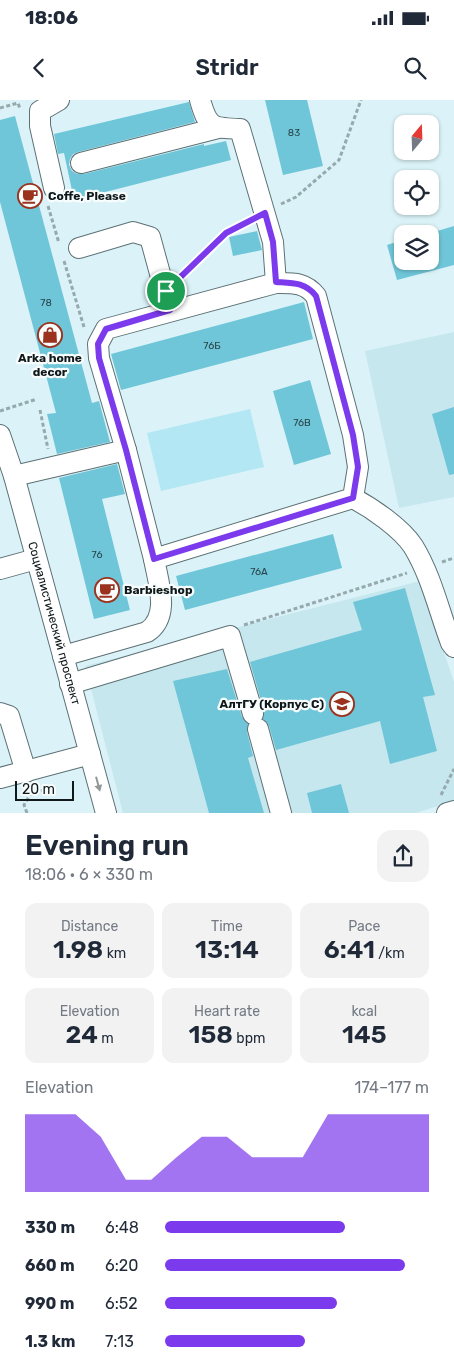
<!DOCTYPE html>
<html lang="en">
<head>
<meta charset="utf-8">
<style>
  :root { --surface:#fff; --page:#f2f2f3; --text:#1f2937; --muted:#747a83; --accent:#7c3aed }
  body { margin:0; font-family:Rubik,sans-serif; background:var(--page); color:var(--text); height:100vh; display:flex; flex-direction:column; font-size:19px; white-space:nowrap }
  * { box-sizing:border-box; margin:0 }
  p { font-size:16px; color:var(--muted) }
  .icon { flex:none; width:28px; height:28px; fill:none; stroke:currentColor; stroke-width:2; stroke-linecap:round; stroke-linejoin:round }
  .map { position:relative; height:713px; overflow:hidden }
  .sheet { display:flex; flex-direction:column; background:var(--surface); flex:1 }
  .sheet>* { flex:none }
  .needle { width:32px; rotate:19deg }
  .controls { position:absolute; left:394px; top:15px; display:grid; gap:10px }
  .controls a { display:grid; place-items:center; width:45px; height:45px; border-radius:10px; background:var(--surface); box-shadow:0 1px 4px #0004; font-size:25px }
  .scale { position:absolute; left:15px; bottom:12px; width:59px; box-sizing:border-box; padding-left:5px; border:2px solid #10181a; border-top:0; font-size:14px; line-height:18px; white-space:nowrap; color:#10181a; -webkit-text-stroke:4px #f7fcfd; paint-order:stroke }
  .pin { position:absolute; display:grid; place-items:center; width:42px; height:42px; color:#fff; margin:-21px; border:2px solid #fff; border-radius:50%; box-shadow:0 1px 5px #0007 }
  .round { display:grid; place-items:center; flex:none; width:52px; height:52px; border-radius:15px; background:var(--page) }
  .head { display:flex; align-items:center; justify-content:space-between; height:85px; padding:0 25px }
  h1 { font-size:28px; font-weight:600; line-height:38px }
  .stats { display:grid; grid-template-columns:repeat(3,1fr); gap:8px; height:85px; padding:5px 25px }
  .stats div { display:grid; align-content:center; border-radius:12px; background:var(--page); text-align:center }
  .stats b { font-size:25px; font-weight:600 }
  .stats small { font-size:14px; font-weight:400 }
  .stats p { font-size:14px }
  .chart { height:140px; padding:10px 25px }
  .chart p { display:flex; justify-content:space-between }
  .chart svg { width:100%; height:90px; margin-top:5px; fill:var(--accent); opacity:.7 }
  ul { padding:0 25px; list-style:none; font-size:16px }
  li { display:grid; grid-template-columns:80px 60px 1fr; align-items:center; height:38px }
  li i { height:12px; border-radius:6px; background:var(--accent) }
  .status { display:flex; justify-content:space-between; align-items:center; height:35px; padding:0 25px; background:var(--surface); direction:ltr }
  .status svg { height:14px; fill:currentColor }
  header { display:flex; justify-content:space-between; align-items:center; height:65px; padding:0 25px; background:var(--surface); font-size:22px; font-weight:600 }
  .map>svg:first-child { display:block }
  .built { fill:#c6e7ee }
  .green { fill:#b2e7f3 }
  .building { fill:#6fc6d8 }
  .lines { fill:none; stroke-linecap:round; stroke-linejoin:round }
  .minor-casing { stroke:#5c7175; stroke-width:22 }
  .path { stroke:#96a9ad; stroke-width:3; stroke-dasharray:4 2.5; stroke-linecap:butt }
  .minor { stroke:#fff; stroke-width:20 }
  .oneway { fill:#939798 }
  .route-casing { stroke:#fff; stroke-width:10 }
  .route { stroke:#7c3aed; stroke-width:6 }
  .labels { text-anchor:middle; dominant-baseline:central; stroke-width:4.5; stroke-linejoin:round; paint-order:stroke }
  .number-label { font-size:10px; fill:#28444a }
  .poi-label { font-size:12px; font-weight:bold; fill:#10181a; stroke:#f7fcfd; text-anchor:start }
  .street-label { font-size:12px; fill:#10181a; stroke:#f7fcfd }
</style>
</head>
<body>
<div class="status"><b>18:06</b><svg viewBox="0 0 49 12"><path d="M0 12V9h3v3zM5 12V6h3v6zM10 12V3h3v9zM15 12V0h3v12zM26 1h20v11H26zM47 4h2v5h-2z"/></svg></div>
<header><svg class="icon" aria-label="back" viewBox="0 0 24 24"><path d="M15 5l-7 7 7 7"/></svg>Stridr<svg class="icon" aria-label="search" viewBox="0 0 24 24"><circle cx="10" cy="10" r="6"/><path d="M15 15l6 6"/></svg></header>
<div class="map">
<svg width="454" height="713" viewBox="0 0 454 713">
  <rect width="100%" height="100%" fill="#dbf3f8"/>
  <g class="built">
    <polygon points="454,232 454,397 399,408 365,251"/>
    <polygon points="420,481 454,582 454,701 416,713 123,713 85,566"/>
  </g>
  <polygon class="green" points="250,309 264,367 161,391 147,333"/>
  <g class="building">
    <polygon points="265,0 307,0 323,66 283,75"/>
    <polygon points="189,2 195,22 78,52 73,54 70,59 69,65 72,71 77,74 84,74 204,44 204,46 226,41 231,60 74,100 64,53 58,54 54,34"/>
    <polygon points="15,16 92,303 99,301 110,342 57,354 47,314 56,313 0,102 0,20"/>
    <polygon points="454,126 454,165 397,180 387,145 402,140 402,161 430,161 430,134 427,134"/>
    <polygon points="257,131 262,150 233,156 229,137"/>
    <polygon points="304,202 313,239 121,290 111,254"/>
    <polygon points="310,280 331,354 294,365 273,291"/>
    <polygon points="454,307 454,374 449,375 432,314"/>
    <polygon points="117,364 125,394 102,399 130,510 94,519 59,378"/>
    <polygon points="333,434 342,468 185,510 176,476"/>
    <polygon points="405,488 435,595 423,597 437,651 390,664 380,621 276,650 269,626 263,619 264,611 250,562 362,530 353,502"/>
    <polygon points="227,569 242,617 248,624 247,632 253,656 248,658 264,713 209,713 173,581"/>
    <polygon points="341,684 349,713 312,713 307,693"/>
  </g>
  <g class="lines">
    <defs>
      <g id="minor">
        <path d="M200,0c8,28 12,28 40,29l33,113 3,41"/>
        <polyline points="81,63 218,28"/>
        <polyline points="54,88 40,26 40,11 59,0"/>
        <polyline points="79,148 133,132 150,137 170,210"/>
        <path id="s1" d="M0,335l14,41 92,337"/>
        <polyline points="126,350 154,459"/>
        <path d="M14,376l112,-26 -27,-92 -1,-14 8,-15 170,-46c17,0 29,-1 40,13l37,139 5,32 -5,31 -199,61c4,23 17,57 -7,73l-84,24"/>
        <path d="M353,398c19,10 48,30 60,48 18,29 26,65 38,97l3,4"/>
        <polyline points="0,469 36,459"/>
        <polyline points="70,584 230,536 253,614"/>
        <polyline points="0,613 9,616 26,672"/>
        <polyline points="258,629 281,713"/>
        <polyline points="0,678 90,654"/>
        <polyline points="447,713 454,711"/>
      </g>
    </defs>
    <use href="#minor" class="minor-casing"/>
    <g class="path">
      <polyline points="0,8 18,3 20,9"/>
      <polyline points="281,104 296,97 339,60 361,0"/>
      <polyline points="48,106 59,143"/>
      <polyline points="64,161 84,227"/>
      <polyline points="181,177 226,133 247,122"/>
      <polyline points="40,310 48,349"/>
      <polyline points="0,311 37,299"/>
      <polyline points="442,462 454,458"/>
      <polyline points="244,525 407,473"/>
      <polyline points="441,695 454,669"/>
      <polyline points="27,713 24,705 31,693 52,688"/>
    </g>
    <use href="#minor" class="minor"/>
  </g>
  <defs><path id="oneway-solid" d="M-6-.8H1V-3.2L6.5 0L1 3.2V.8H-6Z" transform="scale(1.25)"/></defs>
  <use class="oneway" href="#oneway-solid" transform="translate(98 684) rotate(75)"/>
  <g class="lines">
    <defs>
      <path id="route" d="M265,113l8,29 3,40c16,1 29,0 40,14l37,139 5,32 -5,31 -199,61 -28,-109 -27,-92 -1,-14 8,-15 64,-19 -4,-19 60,-58z"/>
    </defs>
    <use href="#route" class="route-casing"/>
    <use href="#route" class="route"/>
  </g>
  <defs>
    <symbol id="cafe-ring" viewBox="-11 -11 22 22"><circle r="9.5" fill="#f7fcfd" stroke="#9b321e" stroke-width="1.5"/><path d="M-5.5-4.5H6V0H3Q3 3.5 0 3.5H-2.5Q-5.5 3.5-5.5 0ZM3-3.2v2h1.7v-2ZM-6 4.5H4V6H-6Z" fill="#9b321e"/></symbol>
    <symbol id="shop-ring" viewBox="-11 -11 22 22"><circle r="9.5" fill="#f7fcfd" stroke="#9b321e" stroke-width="1.5"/><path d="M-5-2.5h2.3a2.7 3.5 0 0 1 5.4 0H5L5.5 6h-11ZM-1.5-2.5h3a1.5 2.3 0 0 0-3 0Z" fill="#9b321e"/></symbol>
    <symbol id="university-ring" viewBox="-11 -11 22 22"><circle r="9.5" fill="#f7fcfd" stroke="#9b321e" stroke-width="1.5"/><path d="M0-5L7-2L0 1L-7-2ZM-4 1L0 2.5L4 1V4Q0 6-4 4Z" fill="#9b321e"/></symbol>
  </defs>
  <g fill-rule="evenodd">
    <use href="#cafe-ring" x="16" y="82" width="28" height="28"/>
    <use href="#shop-ring" x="36" y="221" width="28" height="28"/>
    <use href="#cafe-ring" x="93" y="476" width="28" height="28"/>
    <use href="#university-ring" x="328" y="590" width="28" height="28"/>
  </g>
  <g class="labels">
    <g class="number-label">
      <text x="294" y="33">83</text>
      <text x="46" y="203">78</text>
      <text x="212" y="246">76Б</text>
      <text x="302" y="323">76В</text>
      <text x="97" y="455">76</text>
      <text x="259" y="472">76А</text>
    </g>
    <g class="poi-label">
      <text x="48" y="96">Coffe, Please</text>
      <text x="50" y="258" text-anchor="middle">Arka home<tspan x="50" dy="14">decor</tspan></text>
      <text x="124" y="490">Barbieshop</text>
      <text x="324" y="604" text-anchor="end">АлтГУ (Корпус С)</text>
    </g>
    <g class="street-label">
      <text stroke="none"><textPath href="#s1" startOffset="196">Социалистический проспект</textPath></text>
    </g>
  </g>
</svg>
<div class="controls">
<a><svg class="needle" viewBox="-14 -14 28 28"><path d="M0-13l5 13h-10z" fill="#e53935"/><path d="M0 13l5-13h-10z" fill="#747a83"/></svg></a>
<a><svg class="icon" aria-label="locate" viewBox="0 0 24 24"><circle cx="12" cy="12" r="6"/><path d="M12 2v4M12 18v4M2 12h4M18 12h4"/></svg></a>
<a><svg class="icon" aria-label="layers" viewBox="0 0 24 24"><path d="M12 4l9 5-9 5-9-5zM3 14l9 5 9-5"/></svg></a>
</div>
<div class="scale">20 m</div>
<div class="pin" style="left:166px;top:191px;background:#1e9e55"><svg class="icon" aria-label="arrive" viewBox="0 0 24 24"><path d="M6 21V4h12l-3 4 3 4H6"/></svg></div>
</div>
<section class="sheet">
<div class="head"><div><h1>Evening run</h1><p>18:06 · 6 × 330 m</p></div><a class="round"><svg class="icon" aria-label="share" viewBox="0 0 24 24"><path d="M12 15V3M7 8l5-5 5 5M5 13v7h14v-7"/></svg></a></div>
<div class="stats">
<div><p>Distance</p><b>1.98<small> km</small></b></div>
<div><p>Time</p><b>13:14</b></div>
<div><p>Pace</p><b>6:41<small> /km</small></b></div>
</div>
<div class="stats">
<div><p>Elevation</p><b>24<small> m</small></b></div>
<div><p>Heart rate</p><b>158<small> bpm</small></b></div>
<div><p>kcal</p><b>145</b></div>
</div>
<div class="chart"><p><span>Elevation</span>174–177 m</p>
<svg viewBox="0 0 160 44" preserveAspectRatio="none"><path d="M0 44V6L10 6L20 6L30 17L40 38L50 38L60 27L70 17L80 17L90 27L100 27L110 27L120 6L130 6L140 6L150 6L160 6V44z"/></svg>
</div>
<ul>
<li><b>330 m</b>6:48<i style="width:68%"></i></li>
<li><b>660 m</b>6:20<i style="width:91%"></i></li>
<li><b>990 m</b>6:52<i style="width:65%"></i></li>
<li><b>1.3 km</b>7:13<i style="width:53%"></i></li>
</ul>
</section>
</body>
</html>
